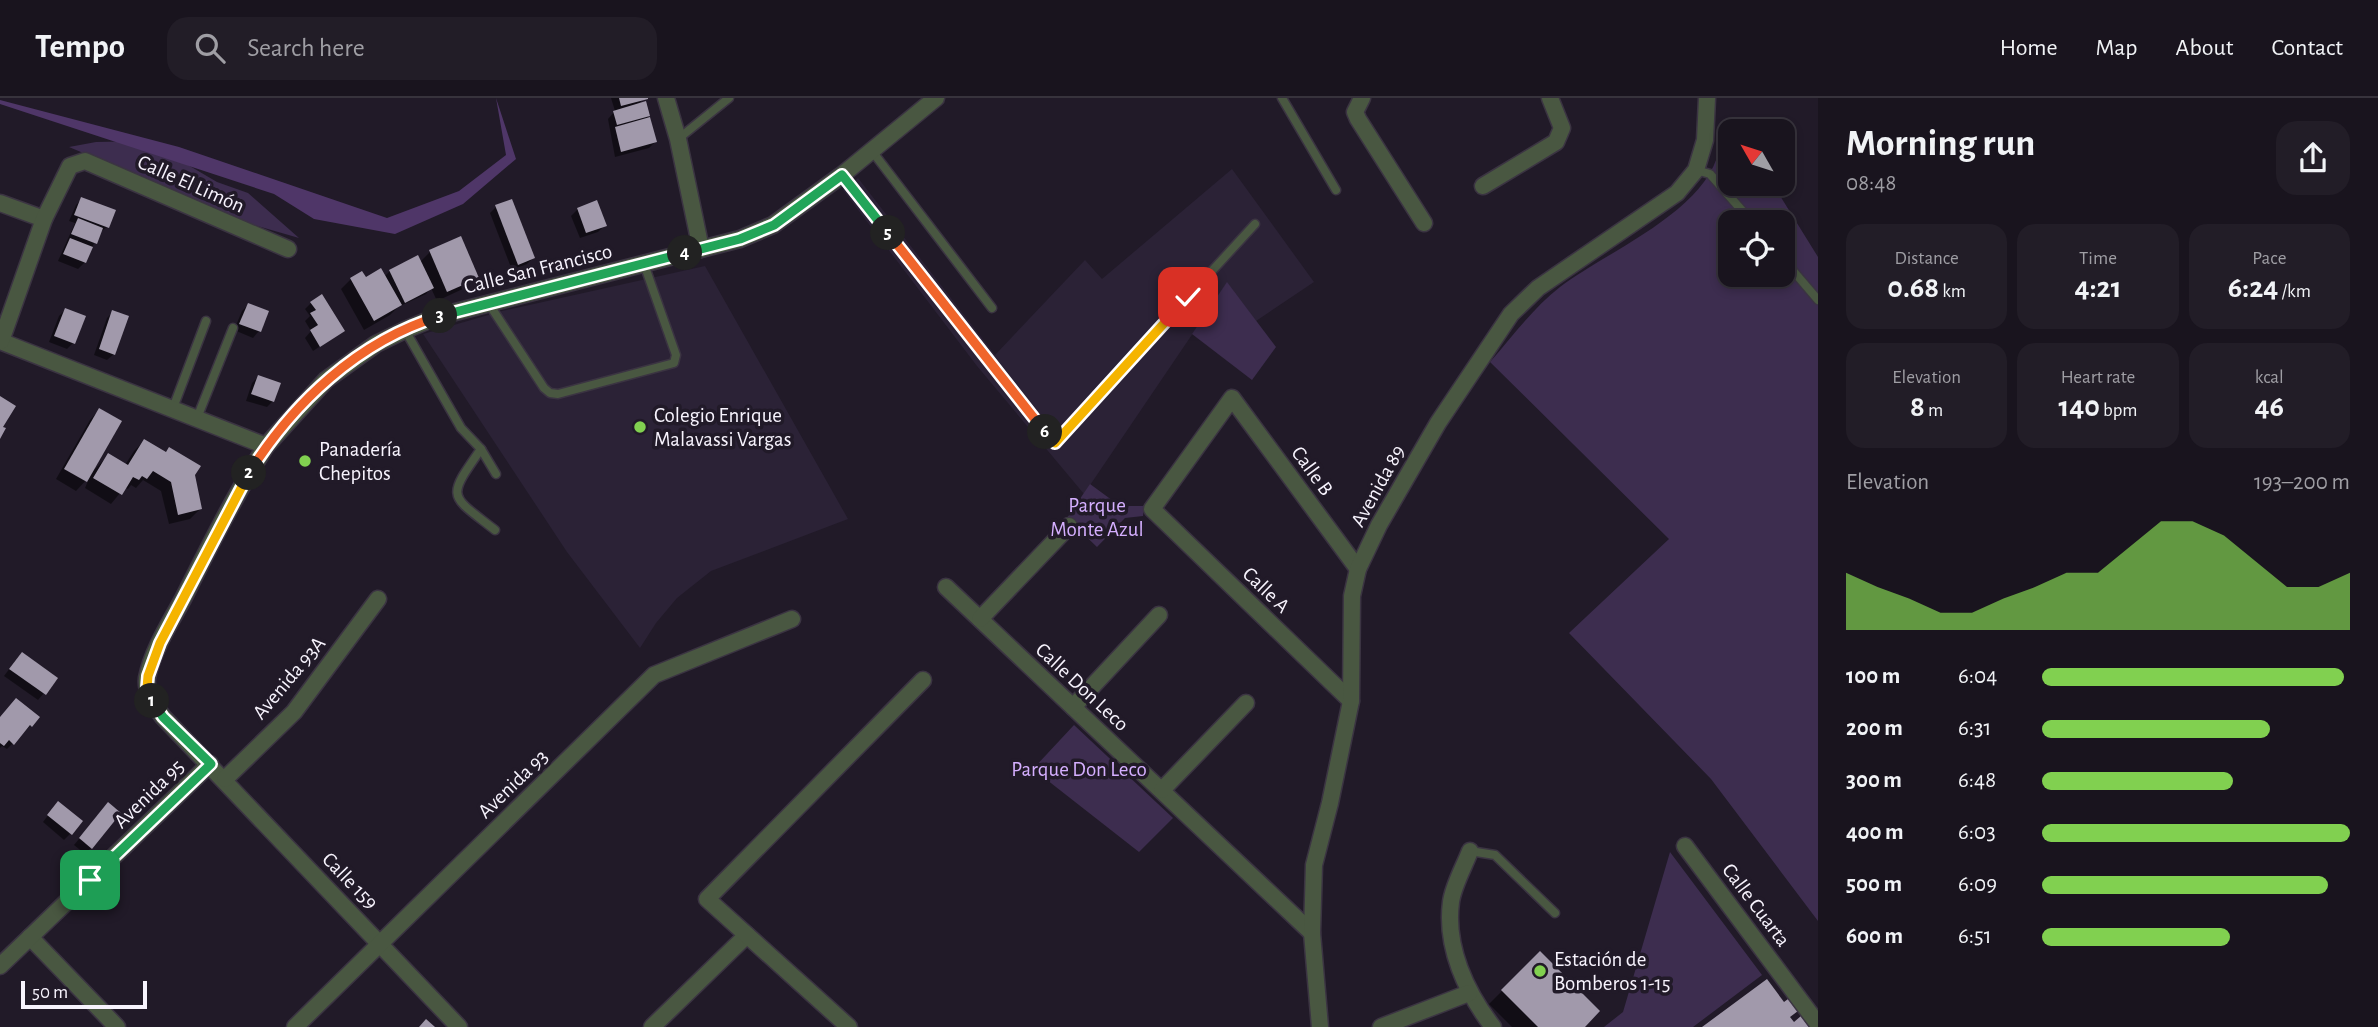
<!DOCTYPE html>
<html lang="en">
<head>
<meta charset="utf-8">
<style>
  :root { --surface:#19141e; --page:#221d27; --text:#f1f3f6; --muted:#9f9ea4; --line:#37333c; --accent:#81d050 }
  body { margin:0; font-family:"Alegreya Sans",sans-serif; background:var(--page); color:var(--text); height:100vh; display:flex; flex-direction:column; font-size:26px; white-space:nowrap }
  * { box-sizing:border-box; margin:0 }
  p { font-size:23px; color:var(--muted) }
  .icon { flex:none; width:38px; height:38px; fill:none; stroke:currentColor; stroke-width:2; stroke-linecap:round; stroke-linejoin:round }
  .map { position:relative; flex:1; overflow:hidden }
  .panel { display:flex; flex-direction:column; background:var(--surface); width:560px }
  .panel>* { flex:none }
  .needle { width:46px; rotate:309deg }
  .controls { position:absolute; left:1718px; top:21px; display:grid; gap:14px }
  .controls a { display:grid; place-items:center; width:77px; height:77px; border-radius:14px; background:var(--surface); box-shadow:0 4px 10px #0003,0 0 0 2px var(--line); font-size:35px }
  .scale { position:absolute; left:21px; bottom:18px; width:126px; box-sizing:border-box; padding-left:7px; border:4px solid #f7f3fd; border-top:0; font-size:19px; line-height:24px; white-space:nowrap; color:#f7f3fd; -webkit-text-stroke:5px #211a28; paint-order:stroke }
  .pin { position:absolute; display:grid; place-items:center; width:60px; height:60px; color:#fff; margin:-30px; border-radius:14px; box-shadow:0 4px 10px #0006 }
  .km { position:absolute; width:35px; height:35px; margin:-18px; border-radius:50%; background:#222; color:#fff; font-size:19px; line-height:35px; text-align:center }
  .round { display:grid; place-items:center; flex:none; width:74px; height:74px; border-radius:21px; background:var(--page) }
  .summary { display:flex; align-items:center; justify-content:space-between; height:119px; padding:0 28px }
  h1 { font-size:38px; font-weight:600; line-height:52px }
  .metrics { display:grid; grid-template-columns:repeat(3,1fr); gap:10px; height:119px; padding:7px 28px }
  .metrics div { display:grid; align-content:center; border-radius:18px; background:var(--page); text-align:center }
  .metrics b { font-size:30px; font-weight:600 }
  .metrics small { font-size:19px; font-weight:400 }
  .metrics p { font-size:19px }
  .chart { height:196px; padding:14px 28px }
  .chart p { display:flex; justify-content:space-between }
  .chart svg { width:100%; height:126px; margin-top:7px; fill:var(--accent); opacity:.7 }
  ul { padding:0 28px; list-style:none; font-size:23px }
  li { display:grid; grid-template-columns:112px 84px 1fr; align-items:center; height:52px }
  li i { height:18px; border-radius:9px; background:var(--accent) }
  header { display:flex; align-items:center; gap:42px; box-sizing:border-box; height:98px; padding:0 35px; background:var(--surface); border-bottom:2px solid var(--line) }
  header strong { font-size:33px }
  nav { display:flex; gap:38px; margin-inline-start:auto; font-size:24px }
  .search { width:490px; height:63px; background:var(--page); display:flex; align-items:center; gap:18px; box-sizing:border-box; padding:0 24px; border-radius:21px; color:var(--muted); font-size:26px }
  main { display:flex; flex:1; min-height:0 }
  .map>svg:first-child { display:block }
  .built { fill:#2b2236 }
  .green { fill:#3d2d4f; fill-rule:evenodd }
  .forest { fill:#4f3668 }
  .shadow { fill:#0007 }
  .building { fill:#a199ab }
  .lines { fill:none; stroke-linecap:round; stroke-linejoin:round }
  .lane-casing { stroke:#3b3442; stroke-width:11 }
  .street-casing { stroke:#3b3442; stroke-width:19 }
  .lane { stroke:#495741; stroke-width:8 }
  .street { stroke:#495741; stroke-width:16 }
  .split-1-casing { stroke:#fff; stroke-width:14 }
  .split-2-casing { stroke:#fff; stroke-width:14 }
  .split-3-casing { stroke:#fff; stroke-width:14 }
  .split-4-casing { stroke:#fff; stroke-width:14 }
  .split-5-casing { stroke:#fff; stroke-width:14 }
  .split-6-casing { stroke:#fff; stroke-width:14 }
  .split-7-casing { stroke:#fff; stroke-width:14 }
  .split-1 { stroke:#22a559; stroke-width:9 }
  .split-2 { stroke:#f5b400; stroke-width:9 }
  .split-3 { stroke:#f0652b; stroke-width:9 }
  .split-4 { stroke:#22a559; stroke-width:9 }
  .split-5 { stroke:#22a559; stroke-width:9 }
  .split-6 { stroke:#f0652b; stroke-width:9 }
  .split-7 { stroke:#f5b400; stroke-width:9 }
  .poi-dot { fill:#81d050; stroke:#211a28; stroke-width:2.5 }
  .labels { text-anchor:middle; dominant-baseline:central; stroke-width:7; stroke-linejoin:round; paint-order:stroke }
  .street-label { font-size:21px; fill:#f7f3fd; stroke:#211a28 }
  .poi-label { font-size:21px; fill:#f7f3fd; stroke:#211a28; text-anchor:start }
  .park-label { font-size:21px; fill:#d5afff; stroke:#211a28 }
</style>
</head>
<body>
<header>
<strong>Tempo</strong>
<div class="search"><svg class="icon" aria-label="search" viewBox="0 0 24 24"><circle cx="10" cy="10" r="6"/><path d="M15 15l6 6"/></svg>Search here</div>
<nav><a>Home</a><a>Map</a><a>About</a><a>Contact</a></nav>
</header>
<main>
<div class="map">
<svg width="1818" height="929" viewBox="0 0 1818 929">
  <rect width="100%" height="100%" fill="#211a28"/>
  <g class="built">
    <polygon points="1232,71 1314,184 1256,223 1227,185 1084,396 977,268 843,92 858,80 995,257 1085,162 1102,181"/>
    <polygon points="705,168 848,421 711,473 677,500 656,525 640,550 567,454 423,236 502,213"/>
  </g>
  <g class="green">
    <polygon points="147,43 217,84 248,95 299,140 254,127 69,49 96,44"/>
    <path d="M1719,52l12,16v18h12l11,14 20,-12 44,71v664l-107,-142 -142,-146 100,-94 -179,-177c22,-25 43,-54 70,-75 47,-36 146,-75 159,-137zM1731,124h52v53h-52z"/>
    <polygon points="1227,184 1276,249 1252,282 1192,236"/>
    <polygon points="1090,386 1120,408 1144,408 1143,418 1125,420 1097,449 1067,420"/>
    <polygon points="1074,627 1173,720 1139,754 1033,671"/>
    <polygon points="1670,754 1762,877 1693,929 1604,929 1623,914"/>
  </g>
  <polygon class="forest" points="496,0 516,61 463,106 395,136 314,121 274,96 0,6 0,2 179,49 387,120 459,93 506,57"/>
  <g class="shadow">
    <polygon points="611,0 644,0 637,8 645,5 655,44 649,50 615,59 608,21 615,13"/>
    <polygon points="82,101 107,129 99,135 85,164 78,171 58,163 75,125 69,123 76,107"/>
    <polygon points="496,109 533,160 527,166 512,172 490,115"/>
    <polygon points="578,111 605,127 598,134 580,140 571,118"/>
    <polygon points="430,154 477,179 467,189 437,203 431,190 426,196 398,209 390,217 364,232 341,191 351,181 384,179 390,173 420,164"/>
    <polygon points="311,205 343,233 313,253 305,240 311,233 305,223 310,218 305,211"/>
    <polygon points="248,207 267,214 259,233 253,240 234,232 242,213"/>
    <polygon points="65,212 73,245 67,251 49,244 59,218"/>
    <polygon points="113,214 114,256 107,262 94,257 107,220"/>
    <polygon points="258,279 273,303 267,309 246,303 252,285"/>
    <polygon points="99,312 93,373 109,357 125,367 134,353 144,343 165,355 169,351 193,377 200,411 190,421 169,426 161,393 143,382 136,390 131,387 128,391 125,389 111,406 85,390 90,378 76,393 56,381 90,322"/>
    <polygon points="16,562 56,581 38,602 4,578"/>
    <polygon points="10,608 31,627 7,651 2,648 0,650 0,620"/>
    <polygon points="52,712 70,736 64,742 43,724"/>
    <polygon points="102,713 91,750 85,756 74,747"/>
    <polygon points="1540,855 1582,929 1512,929 1489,906"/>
  </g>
  <g class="building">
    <polygon points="619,0 648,0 648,1 621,8"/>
    <polygon points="646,3 650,18 617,27 613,13"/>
    <polygon points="650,19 657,44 621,54 615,29"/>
    <polygon points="81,99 116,112 109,130 74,117"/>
    <polygon points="512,101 535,160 518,167 495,107"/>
    <polygon points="597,102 607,128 586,135 577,110"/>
    <polygon points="78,120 103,130 97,146 71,136"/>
    <polygon points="461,138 479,180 447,194 429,152"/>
    <polygon points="70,140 93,149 86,165 63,156"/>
    <polygon points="418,157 434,190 405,205 389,172"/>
    <polygon points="381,170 402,207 374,223 350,180 362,173 366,179"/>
    <polygon points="322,196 345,233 320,249 310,232 318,227 310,215 316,212 310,204"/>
    <polygon points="248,205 269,213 261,234 239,226"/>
    <polygon points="65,210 86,218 75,246 54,238"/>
    <polygon points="112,212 129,218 115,257 99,251"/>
    <polygon points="258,277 281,285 274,304 251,296"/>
    <polygon points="0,298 16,308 3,329 6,330 0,341"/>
    <polygon points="99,310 122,323 87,384 64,371"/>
    <polygon points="144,341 166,354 169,349 201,368 195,377 202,411 178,417 171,384 153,373 147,381 142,378 139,382 133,379 122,397 93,380 108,355 128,367"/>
    <polygon points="22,554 58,580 46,597 9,571"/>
    <polygon points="16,600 40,619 32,629 30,627 14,647 9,642 4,648 0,645 0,619"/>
    <polygon points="58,703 83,723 72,737 47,717"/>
    <polygon points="108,704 121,715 92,751 79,740"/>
    <polygon points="1540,853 1600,913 1585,929 1538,929 1501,892"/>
    <polygon points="1767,881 1784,904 1788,901 1798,913 1790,919 1794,924 1801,918 1809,929 1702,929"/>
    <polygon points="426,921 435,929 419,929"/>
  </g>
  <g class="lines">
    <defs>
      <g id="lane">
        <polyline points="1282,0 1336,92"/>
        <polyline points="678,41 729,0"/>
        <polyline points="872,53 992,210"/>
        <polyline points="1696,72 1710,76 1752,124"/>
        <polyline points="842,77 1054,345 1255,126"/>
        <polyline points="1783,161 1818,202"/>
        <polyline points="489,206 544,290 550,295 558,296 674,265 676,257 644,166"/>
        <path d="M405,232l56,98 20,21c-35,50 -32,45 14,81"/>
        <polyline points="173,310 206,223"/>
        <polyline points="197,320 233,230"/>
        <polyline points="481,351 496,376"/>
        <polyline points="1470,753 1495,757 1555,815"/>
      </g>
      <g id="street">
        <polyline points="666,0 678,41 701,151"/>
        <polyline points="1362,0 1355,14 1358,21 1424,125"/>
        <polyline points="1483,88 1556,44 1562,30 1550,0"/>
        <polyline points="0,105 44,121"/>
        <polyline points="0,243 266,348 326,282 376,246 405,232 436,219 740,141 773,127 842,77 936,0"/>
        <polyline points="1,243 44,121 70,68 85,63 288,151"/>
        <path d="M266,348c-31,49 -57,101 -83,153 -13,24 -31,52 -36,79 -2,15 8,27 16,39l296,310"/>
        <polyline points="946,489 1312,835"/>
        <polyline points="980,521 1069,428"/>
        <polyline points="1351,603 1152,411 1232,300 1358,471"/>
        <polyline points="1073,609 1159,517"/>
        <polyline points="225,681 294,614 378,501"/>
        <polyline points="1162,692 1246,605"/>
        <polyline points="1685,748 1818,926"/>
        <path d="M1470,753c-6,16 -17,35 -19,51 -6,45 15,90 42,125"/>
        <polyline points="30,839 117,929"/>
        <polyline points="0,868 210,666"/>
        <polyline points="295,929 654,577 792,521"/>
        <polyline points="652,929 747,837"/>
        <polyline points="849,929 707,801 923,582"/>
        <polyline points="1320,929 1312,835 1314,767 1330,705 1351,603 1352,498 1358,471 1379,427 1438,325 1511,216 1538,190 1677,95 1696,72 1705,42 1707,0"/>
        <polyline points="1381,929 1469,895"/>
      </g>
    </defs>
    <use href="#lane" class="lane-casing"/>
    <use href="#street" class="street-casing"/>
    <use href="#lane" class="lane"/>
    <use href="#street" class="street"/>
  </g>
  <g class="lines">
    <defs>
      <polyline id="split-1" points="90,782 211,666 163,619 152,603"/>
      <polyline id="split-2" points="152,603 147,590 148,578 160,545 249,375"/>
      <path id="split-3" d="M249,375c44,-70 109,-132 191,-157"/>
      <polyline id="split-4" points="440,218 685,155"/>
      <polyline id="split-5" points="685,155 740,141 774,127 842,77 888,135"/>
      <polyline id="split-6" points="888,135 1045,334"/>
      <polyline id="split-7" points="1045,334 1055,345 1188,199"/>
    </defs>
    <use href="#split-1" class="split-1-casing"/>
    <use href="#split-2" class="split-2-casing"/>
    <use href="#split-3" class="split-3-casing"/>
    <use href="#split-4" class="split-4-casing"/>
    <use href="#split-5" class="split-5-casing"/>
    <use href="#split-6" class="split-6-casing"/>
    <use href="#split-7" class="split-7-casing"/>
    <use href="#split-1" class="split-1"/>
    <use href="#split-2" class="split-2"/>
    <use href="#split-3" class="split-3"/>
    <use href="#split-4" class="split-4"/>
    <use href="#split-5" class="split-5"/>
    <use href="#split-6" class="split-6"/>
    <use href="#split-7" class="split-7"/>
  </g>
  <g class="poi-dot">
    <circle cx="640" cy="329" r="7"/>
    <circle cx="305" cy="363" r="7"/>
    <circle cx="1540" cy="873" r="7"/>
  </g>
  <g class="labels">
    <g class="street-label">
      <text transform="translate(191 86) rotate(24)">Calle El Limón</text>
      <text transform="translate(538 171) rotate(-14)">Calle San Francisco</text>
      <text transform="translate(1312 373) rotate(54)">Calle B</text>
      <text transform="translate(1378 388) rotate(-61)">Avenida 89</text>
      <text transform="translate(1266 492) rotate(44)">Calle A</text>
      <text transform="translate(289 580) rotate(-50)">Avenida 93A</text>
      <text transform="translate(1082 589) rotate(43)">Calle Don Leco</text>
      <text transform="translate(513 686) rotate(-44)">Avenida 93</text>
      <text transform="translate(149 696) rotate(-44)">Avenida 95</text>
      <text transform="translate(350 783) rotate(46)">Calle 159</text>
      <text transform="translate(1756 807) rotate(53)">Calle Cuarta</text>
    </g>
    <g class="poi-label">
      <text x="654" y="317">Colegio Enrique<tspan x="654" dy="24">Malavassi Vargas</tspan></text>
      <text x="319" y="351">Panadería<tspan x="319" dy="24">Chepitos</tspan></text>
      <text x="1554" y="861">Estación de<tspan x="1554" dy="24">Bomberos 1-15</tspan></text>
    </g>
    <g class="park-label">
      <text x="1097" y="407">Parque<tspan x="1097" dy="24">Monte Azul</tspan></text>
      <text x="1079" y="671">Parque Don Leco</text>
    </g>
  </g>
</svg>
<div class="controls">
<a><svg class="needle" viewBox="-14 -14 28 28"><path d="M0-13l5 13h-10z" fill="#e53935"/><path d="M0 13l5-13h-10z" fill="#9f9ea4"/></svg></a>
<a><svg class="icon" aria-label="locate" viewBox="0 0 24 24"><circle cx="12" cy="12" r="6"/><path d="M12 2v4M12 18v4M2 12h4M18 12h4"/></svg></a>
</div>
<div class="scale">50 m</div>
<div class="pin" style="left:90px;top:782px;background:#1e9e55"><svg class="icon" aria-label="arrive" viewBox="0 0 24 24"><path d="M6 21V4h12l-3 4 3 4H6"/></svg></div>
<div class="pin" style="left:1188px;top:199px;background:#d93025"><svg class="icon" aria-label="check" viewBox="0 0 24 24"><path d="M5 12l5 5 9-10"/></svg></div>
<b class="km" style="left:152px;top:603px">1</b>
<b class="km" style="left:249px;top:375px">2</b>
<b class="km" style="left:440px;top:218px">3</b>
<b class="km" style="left:685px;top:155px">4</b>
<b class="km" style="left:888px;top:135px">5</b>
<b class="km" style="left:1045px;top:334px">6</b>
</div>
<section class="panel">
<div class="summary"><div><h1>Morning run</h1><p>08:48</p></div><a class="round"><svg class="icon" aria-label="share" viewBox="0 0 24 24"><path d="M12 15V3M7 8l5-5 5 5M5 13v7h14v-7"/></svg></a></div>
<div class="metrics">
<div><p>Distance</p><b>0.68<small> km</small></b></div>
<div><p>Time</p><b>4:21</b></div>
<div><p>Pace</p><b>6:24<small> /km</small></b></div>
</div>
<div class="metrics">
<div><p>Elevation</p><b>8<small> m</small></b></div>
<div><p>Heart rate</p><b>140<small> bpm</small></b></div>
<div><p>kcal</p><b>46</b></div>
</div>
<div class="chart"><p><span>Elevation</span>193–200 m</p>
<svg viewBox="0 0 160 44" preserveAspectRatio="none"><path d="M0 44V24L10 29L20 33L30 38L40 38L50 33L60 29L70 24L80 24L90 15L100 6L110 6L120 11L130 20L140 29L150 29L160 24V44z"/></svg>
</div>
<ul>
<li><b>100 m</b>6:04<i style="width:98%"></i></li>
<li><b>200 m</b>6:31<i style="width:74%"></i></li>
<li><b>300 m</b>6:48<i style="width:62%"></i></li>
<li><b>400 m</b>6:03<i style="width:100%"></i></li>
<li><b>500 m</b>6:09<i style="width:93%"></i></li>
<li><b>600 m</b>6:51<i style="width:61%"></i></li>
</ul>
</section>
</main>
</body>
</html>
